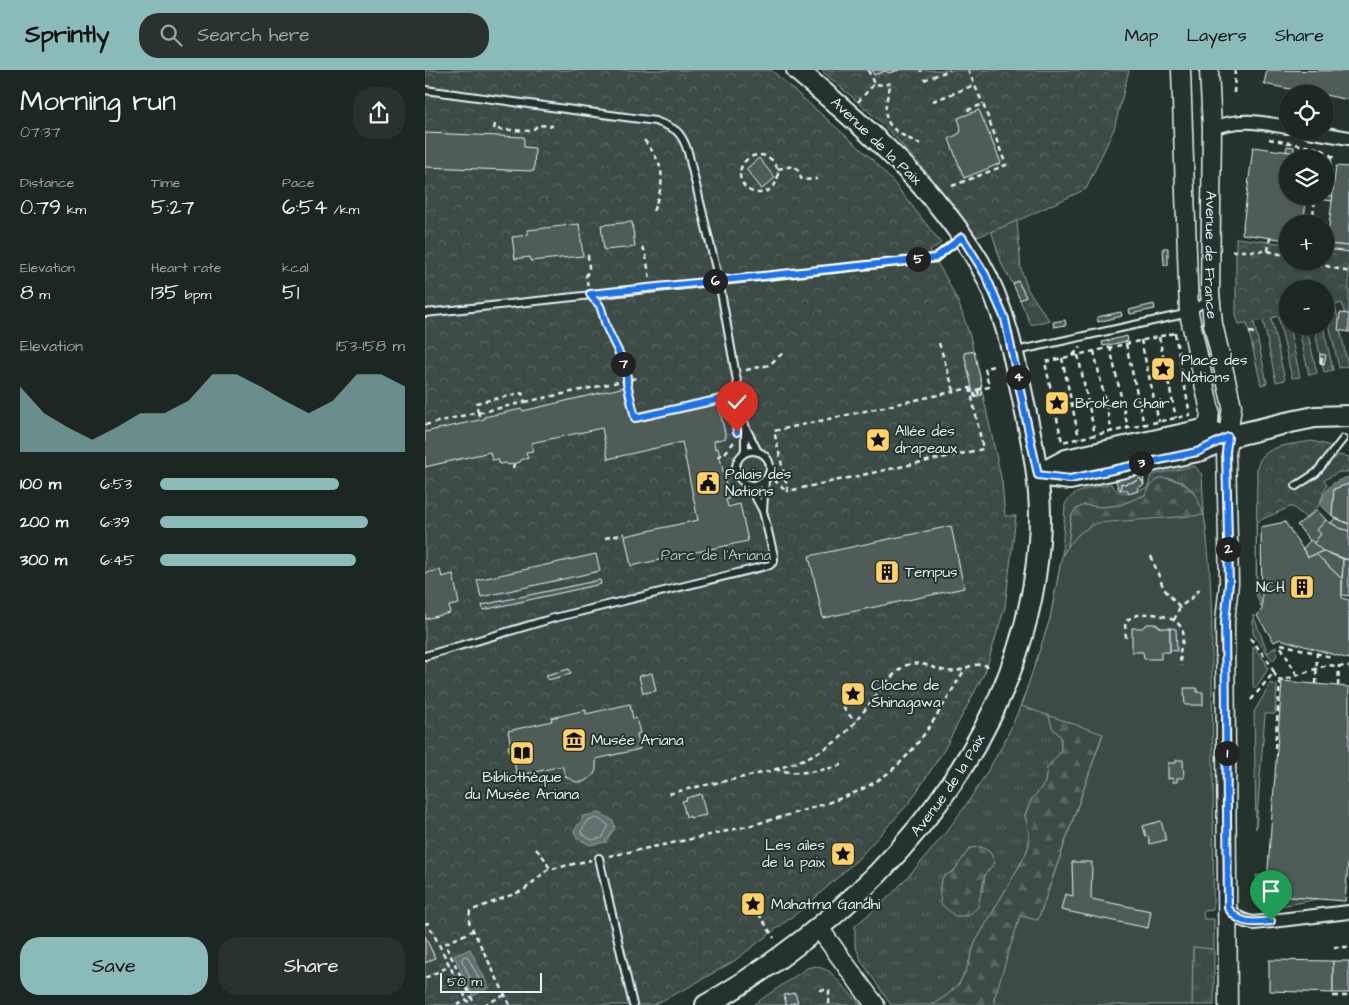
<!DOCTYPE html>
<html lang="en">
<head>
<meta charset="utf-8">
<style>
  :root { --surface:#1c2622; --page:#29322f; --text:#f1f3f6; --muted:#a0a5a5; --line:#3a4340; --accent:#8bbbb9 }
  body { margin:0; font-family:"Architects Daughter",sans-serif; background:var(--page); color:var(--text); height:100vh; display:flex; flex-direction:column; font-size:19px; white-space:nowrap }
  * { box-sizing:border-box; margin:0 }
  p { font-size:16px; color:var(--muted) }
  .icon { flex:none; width:28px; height:28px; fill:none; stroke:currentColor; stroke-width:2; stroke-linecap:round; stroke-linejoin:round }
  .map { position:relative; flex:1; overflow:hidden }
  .side { display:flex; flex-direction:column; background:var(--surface); width:425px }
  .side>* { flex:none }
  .fabs { position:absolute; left:854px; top:15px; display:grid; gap:10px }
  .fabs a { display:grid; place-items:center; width:55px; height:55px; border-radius:50%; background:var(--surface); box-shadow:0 1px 4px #0004,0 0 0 1px var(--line); font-size:25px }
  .scale { position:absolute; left:15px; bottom:12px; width:102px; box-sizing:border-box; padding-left:5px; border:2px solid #e8f1f8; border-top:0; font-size:14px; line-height:18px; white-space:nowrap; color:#e8f1f8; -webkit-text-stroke:4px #26332d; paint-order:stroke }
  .pin { position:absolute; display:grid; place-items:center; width:42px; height:42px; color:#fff; margin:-51px -21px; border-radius:50% 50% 50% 0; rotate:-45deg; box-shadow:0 0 5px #0007 }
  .pin .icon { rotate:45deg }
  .km { position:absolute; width:25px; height:25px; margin:-12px; border-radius:50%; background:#222; color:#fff; font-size:14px; line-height:25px; text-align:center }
  .round { display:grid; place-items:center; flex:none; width:52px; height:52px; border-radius:20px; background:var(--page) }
  .headline { display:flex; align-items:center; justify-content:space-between; height:85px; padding:0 20px }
  h1 { font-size:28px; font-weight:600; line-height:38px }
  .stats { display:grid; grid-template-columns:repeat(3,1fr); gap:8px; height:85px; padding:5px 20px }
  .stats div { display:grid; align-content:center }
  .stats b { font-size:21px; font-weight:600 }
  .stats small { font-size:14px; font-weight:400 }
  .stats p { font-size:14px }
  .chart { height:140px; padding:10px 20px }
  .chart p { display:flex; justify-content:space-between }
  .chart svg { width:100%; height:90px; margin-top:5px; fill:var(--accent); opacity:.7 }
  .button { display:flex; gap:10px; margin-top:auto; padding:10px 20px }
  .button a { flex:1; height:58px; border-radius:20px; background:var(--accent); color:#111; font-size:20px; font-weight:600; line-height:58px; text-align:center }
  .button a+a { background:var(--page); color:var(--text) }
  ul { padding:0 20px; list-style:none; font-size:16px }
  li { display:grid; grid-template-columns:80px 60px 1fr; align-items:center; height:38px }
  li i { height:12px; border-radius:6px; background:var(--accent) }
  header { display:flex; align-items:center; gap:30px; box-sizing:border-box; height:70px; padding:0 25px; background:var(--accent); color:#111 }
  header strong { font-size:24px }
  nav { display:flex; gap:28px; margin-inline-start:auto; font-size:18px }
  .search { width:350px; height:45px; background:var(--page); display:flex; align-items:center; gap:12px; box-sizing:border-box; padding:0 18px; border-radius:20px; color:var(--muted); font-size:19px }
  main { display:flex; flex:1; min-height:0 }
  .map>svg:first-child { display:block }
  .grass { fill:url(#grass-tufts); stroke:#939ea0; fill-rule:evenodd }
  .forest { fill:url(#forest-firs); stroke:#939ea0 }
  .park { fill:url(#park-crowns); stroke:#939ea0 }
  .garden { fill:#3e4b47; stroke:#939ea0 }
  .water { fill:#636f6d; stroke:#98a3a5 }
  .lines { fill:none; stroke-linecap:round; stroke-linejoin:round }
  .shore { stroke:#b3bdc0; stroke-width:1 }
  .building { fill:#505c59; stroke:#e8f1f8 }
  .lane-casing { stroke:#e8f1f8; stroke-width:10 }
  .street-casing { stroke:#e8f1f8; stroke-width:16 }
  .secondary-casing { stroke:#e8f1f8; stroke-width:21 }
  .primary-casing { stroke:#e8f1f8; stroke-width:24 }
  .path { stroke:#e8f1f8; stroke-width:2.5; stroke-dasharray:5 4; stroke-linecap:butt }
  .lane { stroke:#26332d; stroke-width:6 }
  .street { stroke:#26332d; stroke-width:12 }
  .secondary { stroke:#26332d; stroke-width:18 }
  .primary { stroke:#26332d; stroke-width:20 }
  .route-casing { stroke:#fff; stroke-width:10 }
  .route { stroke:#1a73e8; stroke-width:6 }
  .labels { text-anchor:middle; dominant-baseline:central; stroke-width:4; stroke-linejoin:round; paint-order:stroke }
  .street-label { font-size:15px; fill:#e8f1f8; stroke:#26332d }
  .poi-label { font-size:15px; fill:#e8f1f8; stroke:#26332d; text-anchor:start }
  .park-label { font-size:15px; fill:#b5bfc3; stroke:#26332d }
</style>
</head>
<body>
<header>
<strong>Sprintly</strong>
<div class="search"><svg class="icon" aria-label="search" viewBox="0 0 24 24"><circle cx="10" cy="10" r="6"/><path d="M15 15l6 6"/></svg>Search here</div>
<nav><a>Map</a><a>Layers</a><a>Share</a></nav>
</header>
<main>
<section class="side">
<div class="headline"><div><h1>Morning run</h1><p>07:37</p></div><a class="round"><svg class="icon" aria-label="share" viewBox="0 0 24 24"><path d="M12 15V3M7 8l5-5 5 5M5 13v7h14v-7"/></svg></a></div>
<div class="stats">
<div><p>Distance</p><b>0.79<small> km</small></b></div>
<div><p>Time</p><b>5:27</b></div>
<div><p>Pace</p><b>6:54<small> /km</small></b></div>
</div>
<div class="stats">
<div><p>Elevation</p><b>8<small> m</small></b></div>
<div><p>Heart rate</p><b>135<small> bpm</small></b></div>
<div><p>kcal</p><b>51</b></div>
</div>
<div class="chart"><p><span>Elevation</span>153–158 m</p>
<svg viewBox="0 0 160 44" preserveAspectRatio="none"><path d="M0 44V12L10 25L20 32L30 38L40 32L50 25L60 25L70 19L80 6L90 6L100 12L110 19L120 25L130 19L140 6L150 6L160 12V44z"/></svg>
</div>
<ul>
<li><b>100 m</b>6:53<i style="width:73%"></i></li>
<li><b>200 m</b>6:39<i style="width:85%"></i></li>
<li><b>300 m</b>6:45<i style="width:80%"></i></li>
</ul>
<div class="button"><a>Save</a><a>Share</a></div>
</section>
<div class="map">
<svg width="924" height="935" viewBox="0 0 924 935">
  <defs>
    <pattern id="grass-tufts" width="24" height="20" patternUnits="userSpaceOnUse" patternTransform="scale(1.25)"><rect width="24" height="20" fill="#3e4b47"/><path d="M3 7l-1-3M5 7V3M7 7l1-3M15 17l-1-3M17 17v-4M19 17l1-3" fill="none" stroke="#5a6562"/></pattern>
    <pattern id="forest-firs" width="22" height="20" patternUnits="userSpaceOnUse" patternTransform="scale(1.25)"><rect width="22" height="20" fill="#3e4b47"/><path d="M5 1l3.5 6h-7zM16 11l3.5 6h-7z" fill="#5a6562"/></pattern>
    <pattern id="park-crowns" width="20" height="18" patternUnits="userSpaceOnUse" patternTransform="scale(1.25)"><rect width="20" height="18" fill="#3e4b47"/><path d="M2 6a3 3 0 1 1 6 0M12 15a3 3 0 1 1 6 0" fill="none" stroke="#5a6562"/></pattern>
  </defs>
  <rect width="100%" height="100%" fill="#26332d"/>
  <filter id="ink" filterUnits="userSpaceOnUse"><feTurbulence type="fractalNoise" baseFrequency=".02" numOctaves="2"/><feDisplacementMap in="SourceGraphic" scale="10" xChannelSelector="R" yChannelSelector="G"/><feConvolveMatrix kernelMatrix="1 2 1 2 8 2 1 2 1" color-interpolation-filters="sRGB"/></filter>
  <g filter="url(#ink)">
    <g class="grass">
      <polygon points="592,151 596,199 603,220 624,250 606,255 595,230 601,227 593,211 588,214 577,195 566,160"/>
      <path d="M770,396l7,9 2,40 -12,-25 -9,-8 -14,-4 -18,7 -6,10 -25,10 -18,2 -18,-2 -9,5 -4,7 -3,29 -6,10 3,-51c6,-16 32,-18 46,-21l7,8 15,1 15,-6 3,-12z"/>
      <path d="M610,596l5,10 12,51 9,10v15l-14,16 -2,15 -13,16 -7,16 4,17v13l-4,11 -50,87 -8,25 -8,16 -13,12 -14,9h-41l-29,-43 -7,-17v-19c15,-13 32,-26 45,-41 36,-38 69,-80 94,-125 18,-30 30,-62 41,-94zM546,778l14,26 -2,17 -40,-14 11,-6z"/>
      <polygon points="768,876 789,879 789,935 767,935"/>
    </g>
    <g class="forest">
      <path d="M735,408c32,1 42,22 46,51l-103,204 -65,187 -44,79 1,6h-63l14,-9 13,-12 8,-16 8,-25 50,-87 4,-11v-13l-4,-17 7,-16 13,-16 2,-15 14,-16v-15l-9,-10 -17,-61 15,-47 12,-63 6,-10 3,-29 4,-7 9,-5 18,2 18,-2 25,-10 6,-10z"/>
      <polygon points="556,777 565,782 570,793 560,804 553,837 543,846 530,846 516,834 514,818 518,807 529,801 545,778"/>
    </g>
    <g class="park">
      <polygon points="0,0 346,0 446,88 469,113 516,173 505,181 520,206 534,234 545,266 577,412 580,446 591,446 580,537 560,602 519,680 485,732 433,789 380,837 309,891 264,917 228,935 0,935"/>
      <polygon points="396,0 704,0 689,59 661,119 592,151 552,167 506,107 458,54"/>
      <polygon points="811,168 862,174 862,191 900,191 900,179 924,182 924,263 917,233 910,235 923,296 914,298 900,236 900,219 862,219 862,256 864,256 875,307 867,308 853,246 846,248 860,310 851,312 838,250 829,252 842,313 836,315 822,253 814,254 811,246"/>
      <polygon points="873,256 881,256 892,303 884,305"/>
      <polygon points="889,256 898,256 908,300 899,302 897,294 895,293 895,286"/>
      <path d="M887,371l19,5 1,2 -5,6 4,6 8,-5 10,2v15h-10l-15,8 3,5 -9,22 -12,11 -13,-11h-3l-34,15 1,70 5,10 -1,5 -5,-13 1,-125c4,-25 34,-24 55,-28z"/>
      <polygon points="391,896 404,901 436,935 328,935 382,898"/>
    </g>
    <g class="garden">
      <path d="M779,445c8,54 8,109 8,163 1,77 2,155 1,232l-10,1 1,8h10v30l-21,-2 -1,58h-197l-1,-6 26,-83 18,4 65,-186 -82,-28 29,-87 12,-63 6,-10 13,-14 16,-9z"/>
      <polygon points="828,545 843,583 851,576 852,585 848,591 828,564"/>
      <polygon points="828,576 840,591 843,599 830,619 828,616"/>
      <polygon points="846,613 852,616 850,644 840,644 831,759 829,642"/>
      <path d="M831,805l12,1 -2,19 51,4c-11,2 -47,12 -54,3 -5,-7 -6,-19 -7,-27z"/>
    </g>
    <g class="water">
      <path d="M924,407v7l-15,5 -2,27 -12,-12c8,-17 10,-22 29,-27z"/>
      <path d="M175,743l13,8 2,6 -7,12 -2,1 1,2 -17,3 -13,-7 -3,-7c3,-6 8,-9 9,-15z"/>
      <polygon points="45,879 64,918 48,926 29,886"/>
    </g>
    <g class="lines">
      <g class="shore">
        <polygon points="172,748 183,755 183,757 177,768 167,770 157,764 156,761 163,751"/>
        <polygon points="42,886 57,914 56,916 52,918 49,917 37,891 37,888"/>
      </g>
    </g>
    <g class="building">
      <polygon points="447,0 474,0 464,3 460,1 449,5"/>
      <polygon points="842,0 924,1 924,30 900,25 900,24 891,24 839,14"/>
      <polygon points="554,40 576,93 539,108 524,69 535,63 536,58 533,48"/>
      <polygon points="0,63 99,67 99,77 110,78 109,101 0,97"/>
      <polygon points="862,76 869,77 869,83 861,82"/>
      <polygon points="828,77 887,85 886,89 862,89 862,126 882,126 878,154 862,154 862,170 817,164"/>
      <polygon points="900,87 907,88 906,96 900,95"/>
      <polygon points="334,88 350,108 337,119 321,99"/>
      <polygon points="911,96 924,97 924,176 902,174"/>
      <polygon points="900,125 908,126 907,131 881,127 900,126"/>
      <polygon points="207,152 210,177 179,180 176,155"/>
      <polygon points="154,154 158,186 105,191 105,187 90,189 87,167 103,165 103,160"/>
      <polygon points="902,174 924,176 924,182 902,179"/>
      <polygon points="738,178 743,178 743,195 739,195"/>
      <polygon points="593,211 601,227 595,230 588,214"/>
      <polygon points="729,234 730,239 705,244 704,240"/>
      <polygon points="696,242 697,246 673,252 672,247"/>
      <polygon points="915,243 924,244 924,262 913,260"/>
      <polygon points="640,250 641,255 629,257 628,252"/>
      <polygon points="702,266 703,271 678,276 677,272"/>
      <polygon points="549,281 557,316 555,317 557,325 549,327 539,283"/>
      <polygon points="895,284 901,285 899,294 895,293"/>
      <polygon points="200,317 207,351 293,332 301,368 289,371 290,379 293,378 304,429 301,429 303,437 315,434 323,471 206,496 200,466 273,450 257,372 183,389 177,358 106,373 108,381 101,382 103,388 96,390 95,392 83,395 81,393 74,394 73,389 67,390 65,382 0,397 0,362 59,349 59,347 97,339 98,341"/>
      <polygon points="718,403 719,415 717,410 714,409 712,411 700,414 696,413 696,420 694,420 690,408 705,407"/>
      <polygon points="715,408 719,415 712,418 713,421 703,424 703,420 696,420 696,413 700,414 712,411"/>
      <polygon points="924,414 924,454 907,446 909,419"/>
      <polygon points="892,440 901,450 892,460 896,464 888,474 872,455"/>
      <polygon points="910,448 924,454 924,461 914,458 906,453"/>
      <polygon points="901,450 914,458 924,461 924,490 898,481 888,474 896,464 892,460"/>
      <polygon points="860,452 883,487 891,484 917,509 917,528 924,530 924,589 855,569 849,572 832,546 837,539 836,457"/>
      <polygon points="526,456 539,518 398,548 384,486"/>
      <polygon points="885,470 898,481 883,487 878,479"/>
      <polygon points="898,481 918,489 917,509 891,484"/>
      <polygon points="171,484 175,501 56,527 52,510"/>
      <polygon points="918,489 924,490 924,526 917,525"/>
      <polygon points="15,500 17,507 28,504 34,534 24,536 25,543 0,549 0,503"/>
      <polygon points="175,510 176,514 58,540 57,535"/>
      <polygon points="722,554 731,554 736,558 745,558 745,582 736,582 736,589 719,589 718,582 707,582 707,558 717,558"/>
      <polygon points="745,558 751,559 752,581 745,580"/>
      <polygon points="144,599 146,604 123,610 121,605"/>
      <polygon points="227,603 231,621 218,623 214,606"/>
      <polygon points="857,611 924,617 924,783 920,831 841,825"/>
      <polygon points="759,618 772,618 772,622 778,622 778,635 760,635"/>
      <polygon points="428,622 436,625 433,632 425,628"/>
      <polygon points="205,634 208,649 211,648 215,663 212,664 215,679 171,689 171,700 168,706 158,712 151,712 141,707 137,696 92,706 89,691 87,692 83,676 86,676 83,661 127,651 126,648 161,640 161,644"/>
      <polygon points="751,690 758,690 759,708 752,708 752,712 748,712 748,708 743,709 743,693 751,693"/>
      <polygon points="276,724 281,745 265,748 265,746 261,747 257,731 262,730 261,728"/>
      <polygon points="736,751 741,770 725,774 723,766 721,767 718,756"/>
      <polygon points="647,792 667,792 666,829 726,841 723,858 636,840 640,824 648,826"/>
      <polygon points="0,866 10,888 0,893"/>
      <polygon points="844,890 908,891 908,923 844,921"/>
      <rect x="908" y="891" width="16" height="32"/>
      <polygon points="370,923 373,932 361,935 359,925"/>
    </g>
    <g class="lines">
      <defs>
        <g id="lane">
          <path d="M0,20l230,31c20,7 26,9 33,31l31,129 26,145v24l-2,4"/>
          <polyline points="0,243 510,188 534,169"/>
          <polyline points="591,281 764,243 778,233 781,229"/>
          <polyline points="320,356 333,382"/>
          <circle cx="328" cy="398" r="17"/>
          <polyline points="871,416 891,403 918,369"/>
          <polyline points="338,441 340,410"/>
          <polyline points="0,586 129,548 345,495 349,491 349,486 338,441 324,415"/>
          <polyline points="174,788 208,935"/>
        </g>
        <g id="street">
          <path d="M787,58c30,-10 45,-6 75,-1"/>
          <polyline points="883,61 924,68"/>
          <path d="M803,837c7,11 14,14 26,16l95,-11"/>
        </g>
        <g id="secondary">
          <polyline points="756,0 764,243 785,341 784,352 778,360"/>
          <path id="s1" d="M784,0l3,58 -2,165 3,31 19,82 -6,46 3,131 -4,39 3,383"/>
          <polyline points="394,858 450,935"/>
        </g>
        <g id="primary">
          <polyline points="613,405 645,409 777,380 803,367 861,353 890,347 924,346"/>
          <polyline points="613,405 641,390 778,360 803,367"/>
          <path id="s2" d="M281,935c26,-14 49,-30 73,-47 136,-98 248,-245 260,-417 4,-47 -5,-91 -15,-137 -10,-49 -20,-98 -45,-142 -46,-77 -114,-135 -182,-192"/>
        </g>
      </defs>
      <use href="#lane" class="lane-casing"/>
      <use href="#street" class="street-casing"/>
      <use href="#secondary" class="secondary-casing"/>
      <use href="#primary" class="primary-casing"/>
      <g class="path">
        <path d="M443,0l6,14 9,1 8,-2c-11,38 -7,44 29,61"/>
        <polyline points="496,0 496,2"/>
        <polyline points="543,0 558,34"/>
        <polyline points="499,10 525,0"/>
        <polyline points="809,23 810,0"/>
        <polyline points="508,31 550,15"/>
        <polyline points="433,32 449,14"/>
        <polyline points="70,54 69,59 107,61 113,55 128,56"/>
        <polyline points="844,69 896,79 911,89"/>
        <path d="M219,70c23,28 21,41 8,74"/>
        <circle cx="334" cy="104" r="19"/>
        <polyline points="895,89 896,79"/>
        <polyline points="353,99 368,96 372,99 377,110 392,109"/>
        <polyline points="527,116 581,95 558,34 541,41"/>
        <polyline points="887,154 890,128"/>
        <polyline points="217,177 220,181 225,209"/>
        <polyline points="807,181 843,181 862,186"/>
        <polyline points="843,181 845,168"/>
        <polyline points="883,191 924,202"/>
        <polyline points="163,216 161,207 164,198 163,186 164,184"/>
        <polyline points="173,233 200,301 210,347 295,329 300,330 306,335"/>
        <polyline points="824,262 831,263"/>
        <polygon points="750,263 765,345 637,372 620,292"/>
        <polyline points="734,267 751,348"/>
        <polyline points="716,270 734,352"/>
        <polyline points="514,273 529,321"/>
        <polyline points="701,274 719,355"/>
        <polyline points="685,277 703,358"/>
        <polyline points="669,281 687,362"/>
        <polyline points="648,285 656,277"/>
        <polyline points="653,285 670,365"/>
        <polyline points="637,288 654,368"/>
        <polyline points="897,288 896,292 900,293 897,295"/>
        <polyline points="321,300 344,295 358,283"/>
        <polygon points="545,318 558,379 363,421 349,361"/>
        <polyline points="551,320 564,317 560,298 569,296"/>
        <polyline points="553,320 554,328 553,328"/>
        <polyline points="551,328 549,321 551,320"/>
        <polyline points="100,332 212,308"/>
        <polyline points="53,342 51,333 97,323 100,332 53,343"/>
        <polyline points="0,355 53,342 55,349"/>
        <polyline points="292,387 300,383 309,372"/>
        <polyline points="88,398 89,394"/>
        <polyline points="349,410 362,421"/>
        <polyline points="180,468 199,464"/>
        <polyline points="726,486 739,519 755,537"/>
        <polyline points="749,550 755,537 769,526 775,518"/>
        <path d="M701,568l-1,-15c10,-15 47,-10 56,4 6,10 -1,18 -1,27 0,4 1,8 1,12"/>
        <polyline points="825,568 842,589 849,602"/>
        <polyline points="872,605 855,575 856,574 906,587 907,584"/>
        <polyline points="891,614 892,583"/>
        <polyline points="913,616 914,595"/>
        <polyline points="423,620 418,637 431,653"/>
        <polyline points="826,630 849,602 852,609 859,610 902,595 924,597"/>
        <polyline points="850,678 855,610"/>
        <path d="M350,699c23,7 46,2 69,-5"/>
        <path d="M244,724c54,-16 118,-18 166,-52 22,-15 54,-71 72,-77 15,-5 26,4 40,6 18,3 23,-12 44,-4"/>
        <polyline points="111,779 119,788 125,799"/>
        <path d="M184,786c63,-13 127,-25 189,-44 33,-10 66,-19 94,-42 31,-26 52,-67 73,-101"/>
        <polyline points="923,796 924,796"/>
        <polyline points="329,836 349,868"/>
        <polyline points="0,854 3,853 42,930"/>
        <polyline points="49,860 20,874 50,935"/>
        <polyline points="909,877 924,877"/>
        <polyline points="0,908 25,896"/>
        <polyline points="395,920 404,920 404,935"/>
        <polyline points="908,926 924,926"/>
        <polyline points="32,935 42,930 45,935"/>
        <polyline points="59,935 80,925"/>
        <polyline points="85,935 44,852 45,841 99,820 122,800 166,790"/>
      </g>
      <use href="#lane" class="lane"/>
      <use href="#street" class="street"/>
      <use href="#secondary" class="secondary"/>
      <use href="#primary" class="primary"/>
    </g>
  </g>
  <g class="lines" filter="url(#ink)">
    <defs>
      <path id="route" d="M312,362c-2,-13 -1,-29 -16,-33l-86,19 -8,-35c2,-16 -14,-40 -20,-55 -3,-7 -4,-15 -7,-22 -2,-4 -8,-7 -10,-12l345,-36 27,-21 23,37 20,45 33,156 32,4 127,-27 31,-15 -2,15 3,131 -4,39 3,286c12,17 24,15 43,13"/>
    </defs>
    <use href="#route" class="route-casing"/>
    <use href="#route" class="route"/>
  </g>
  <defs>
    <symbol id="sight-square" viewBox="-11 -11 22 22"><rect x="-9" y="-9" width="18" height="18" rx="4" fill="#ffd166" stroke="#26332d"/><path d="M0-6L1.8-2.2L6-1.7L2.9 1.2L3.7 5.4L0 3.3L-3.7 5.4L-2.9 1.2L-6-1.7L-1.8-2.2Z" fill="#111"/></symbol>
    <symbol id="civic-square" viewBox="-11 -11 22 22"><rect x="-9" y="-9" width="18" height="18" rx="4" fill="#ffd166" stroke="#26332d"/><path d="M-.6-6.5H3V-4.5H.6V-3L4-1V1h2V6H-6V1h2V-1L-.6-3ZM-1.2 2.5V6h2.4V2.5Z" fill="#111"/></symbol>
    <symbol id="building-square" viewBox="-11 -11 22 22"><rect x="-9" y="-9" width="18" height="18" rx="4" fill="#ffd166" stroke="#26332d"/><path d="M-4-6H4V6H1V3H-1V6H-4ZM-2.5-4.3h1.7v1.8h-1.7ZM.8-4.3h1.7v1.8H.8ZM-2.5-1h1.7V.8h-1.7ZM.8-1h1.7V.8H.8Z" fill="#111"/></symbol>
    <symbol id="museum-square" viewBox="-11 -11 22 22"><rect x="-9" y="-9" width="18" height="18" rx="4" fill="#ffd166" stroke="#26332d"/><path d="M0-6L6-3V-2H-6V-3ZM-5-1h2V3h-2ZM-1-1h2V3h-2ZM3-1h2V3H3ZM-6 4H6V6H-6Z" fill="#111"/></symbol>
    <symbol id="library-square" viewBox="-11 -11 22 22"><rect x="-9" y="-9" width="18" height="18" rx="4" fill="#ffd166" stroke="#26332d"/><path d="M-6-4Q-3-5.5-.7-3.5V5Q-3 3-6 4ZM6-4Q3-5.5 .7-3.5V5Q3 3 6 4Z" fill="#111"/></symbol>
  </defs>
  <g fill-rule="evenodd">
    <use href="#sight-square" x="724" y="285" width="28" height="28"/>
    <use href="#sight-square" x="618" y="319" width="28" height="28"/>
    <use href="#sight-square" x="439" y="356" width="28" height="28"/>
    <use href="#civic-square" x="269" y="399" width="28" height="28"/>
    <use href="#building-square" x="448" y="488" width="28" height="28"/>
    <use href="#building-square" x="863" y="503" width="28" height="28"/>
    <use href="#sight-square" x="414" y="610" width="28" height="28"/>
    <use href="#museum-square" x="135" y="656" width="28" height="28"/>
    <use href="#library-square" x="83" y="669" width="28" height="28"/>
    <use href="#sight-square" x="404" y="770" width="28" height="28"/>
    <use href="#sight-square" x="314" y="820" width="28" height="28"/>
  </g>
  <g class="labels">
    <g class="street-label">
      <text transform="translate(451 71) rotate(44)">Avenue de la Paix</text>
      <text stroke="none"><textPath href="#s1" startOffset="185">Avenue de France</textPath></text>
      <text stroke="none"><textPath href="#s2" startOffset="330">Avenue de la Paix</textPath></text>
    </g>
    <g class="poi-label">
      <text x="756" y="290">Place des<tspan x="756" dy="17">Nations</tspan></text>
      <text x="650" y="333">Broken Chair</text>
      <text x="470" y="361">Allée des<tspan x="470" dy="17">drapeaux</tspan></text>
      <text x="300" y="404">Palais des<tspan x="300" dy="17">Nations</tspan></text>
      <text x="480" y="502">Tempus</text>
      <text x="860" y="517" text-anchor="end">NCH</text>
      <text x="446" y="615">Cloche de<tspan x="446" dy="17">Shinagawa</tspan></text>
      <text x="166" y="670">Musée Ariana</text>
      <text x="97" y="707" text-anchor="middle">Bibliothèque<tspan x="97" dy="17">du Musée Ariana</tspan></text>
      <text x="400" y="775" text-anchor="end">Les ailes<tspan x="400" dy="17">de la paix</tspan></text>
      <text x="346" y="834">Mahatma Gandhi</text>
    </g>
    <g class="park-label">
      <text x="291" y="485">Parc de l'Ariana</text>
    </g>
  </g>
</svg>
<div class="fabs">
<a><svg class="icon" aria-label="locate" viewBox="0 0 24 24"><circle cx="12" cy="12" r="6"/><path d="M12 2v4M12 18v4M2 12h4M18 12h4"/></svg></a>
<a><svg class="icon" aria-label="layers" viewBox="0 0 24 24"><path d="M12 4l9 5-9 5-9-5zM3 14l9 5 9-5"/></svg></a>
<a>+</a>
<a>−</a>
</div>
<div class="scale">50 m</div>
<div class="pin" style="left:846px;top:851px;background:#1e9e55"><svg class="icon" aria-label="arrive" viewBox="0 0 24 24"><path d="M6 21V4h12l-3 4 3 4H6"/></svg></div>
<div class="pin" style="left:312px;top:362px;background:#d93025"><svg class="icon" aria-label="check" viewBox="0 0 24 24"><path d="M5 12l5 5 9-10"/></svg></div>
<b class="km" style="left:802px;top:683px">1</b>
<b class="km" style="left:803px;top:479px">2</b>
<b class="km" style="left:716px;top:393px">3</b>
<b class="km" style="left:593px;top:307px">4</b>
<b class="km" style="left:493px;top:189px">5</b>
<b class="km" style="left:290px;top:211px">6</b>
<b class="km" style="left:198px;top:294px">7</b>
</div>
</main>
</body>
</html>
